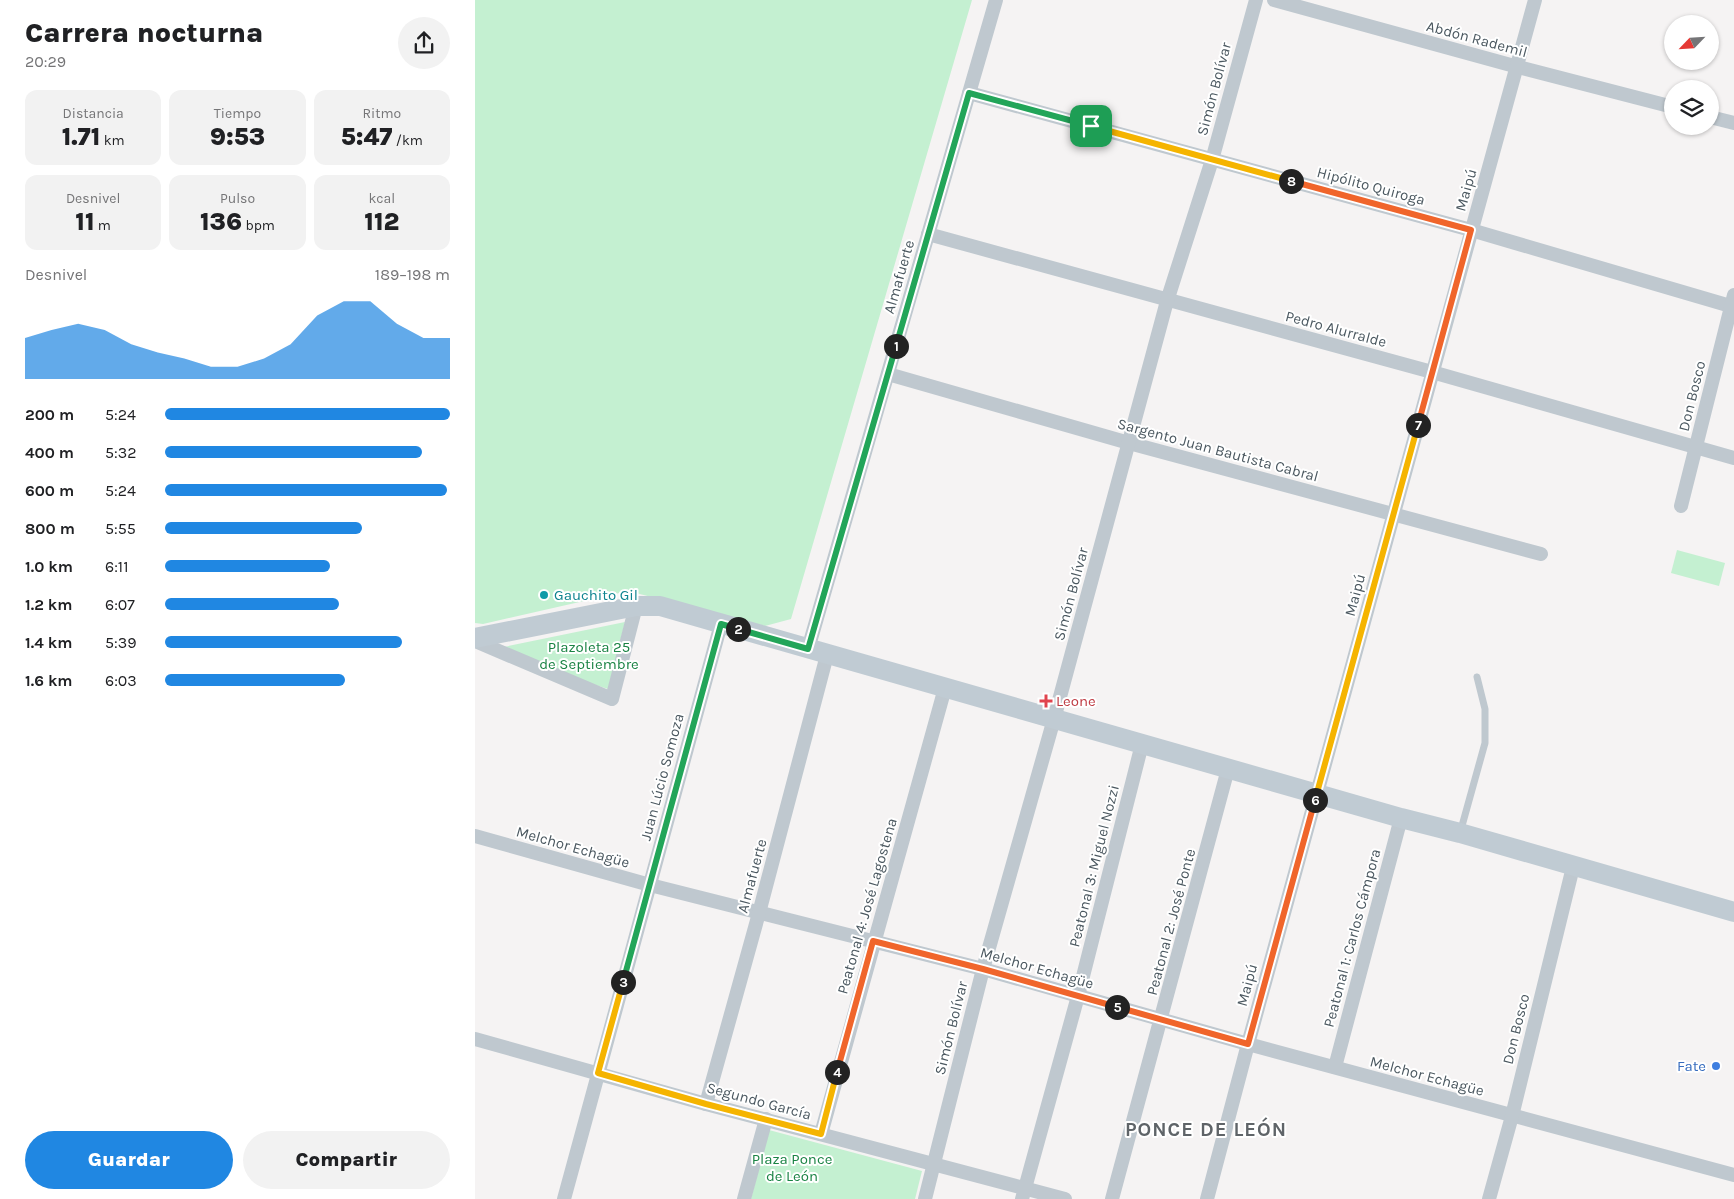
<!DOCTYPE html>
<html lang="es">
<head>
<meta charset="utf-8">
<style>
  :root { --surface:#fff; --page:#f2f2f2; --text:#202124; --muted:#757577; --accent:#2087e2 }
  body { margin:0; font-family:Karla,sans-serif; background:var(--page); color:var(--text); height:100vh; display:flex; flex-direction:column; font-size:19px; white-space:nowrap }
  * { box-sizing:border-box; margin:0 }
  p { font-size:16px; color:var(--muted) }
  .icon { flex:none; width:28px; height:28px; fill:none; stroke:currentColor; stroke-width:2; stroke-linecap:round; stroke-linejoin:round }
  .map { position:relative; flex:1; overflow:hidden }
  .panel { display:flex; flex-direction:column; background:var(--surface); width:475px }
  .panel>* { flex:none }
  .needle { width:32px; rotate:245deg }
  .tools { position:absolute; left:1189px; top:15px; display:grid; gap:10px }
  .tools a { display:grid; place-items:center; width:55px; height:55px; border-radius:50%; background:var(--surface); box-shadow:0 1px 4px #0004; font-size:25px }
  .pin { position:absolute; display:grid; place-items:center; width:42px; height:42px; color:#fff; margin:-21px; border-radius:10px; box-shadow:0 2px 8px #0006 }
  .km { position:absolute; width:25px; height:25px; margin:-12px; border-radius:50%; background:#222; color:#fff; font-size:14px; line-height:25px; text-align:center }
  .round { display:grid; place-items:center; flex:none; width:52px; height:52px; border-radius:26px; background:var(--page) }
  .headline { display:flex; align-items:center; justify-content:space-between; height:85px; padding:0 25px }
  h1 { font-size:28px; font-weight:800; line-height:38px }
  .metrics { display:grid; grid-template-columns:repeat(3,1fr); gap:8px; height:85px; padding:5px 25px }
  .metrics div { display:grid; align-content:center; border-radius:12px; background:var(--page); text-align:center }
  .metrics b { font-size:25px; font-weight:800 }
  .metrics small { font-size:14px; font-weight:400 }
  .metrics p { font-size:14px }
  .chart { height:140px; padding:10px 25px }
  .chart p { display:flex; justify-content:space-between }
  .chart svg { width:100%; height:90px; margin-top:5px; fill:var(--accent); opacity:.7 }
  .primary-button { display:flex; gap:10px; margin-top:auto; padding:10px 25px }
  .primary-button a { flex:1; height:58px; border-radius:30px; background:var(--accent); color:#fff; font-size:20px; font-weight:800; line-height:58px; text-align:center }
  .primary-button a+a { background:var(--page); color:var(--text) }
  ul { padding:0 25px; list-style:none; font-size:16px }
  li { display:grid; grid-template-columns:80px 60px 1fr; align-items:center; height:38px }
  li i { height:12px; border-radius:6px; background:var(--accent) }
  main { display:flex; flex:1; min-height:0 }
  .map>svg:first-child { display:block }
  .green { fill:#c4f0d1 }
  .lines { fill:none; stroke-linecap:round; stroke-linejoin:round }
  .lane { stroke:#bfc8cf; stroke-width:7 }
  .street { stroke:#bfc8cf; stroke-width:14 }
  .secondary { stroke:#c0cbd3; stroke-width:20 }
  .split-1-casing { stroke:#fff; stroke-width:10 }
  .split-2-casing { stroke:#fff; stroke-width:10 }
  .split-3-casing { stroke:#fff; stroke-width:10 }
  .split-4-casing { stroke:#fff; stroke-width:10 }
  .split-5-casing { stroke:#fff; stroke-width:10 }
  .split-6-casing { stroke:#fff; stroke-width:10 }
  .split-7-casing { stroke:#fff; stroke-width:10 }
  .split-8-casing { stroke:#fff; stroke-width:10 }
  .split-9-casing { stroke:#fff; stroke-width:10 }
  .split-1 { stroke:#22a559; stroke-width:6 }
  .split-2 { stroke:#22a559; stroke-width:6 }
  .split-3 { stroke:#22a559; stroke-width:6 }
  .split-4 { stroke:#f5b400; stroke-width:6 }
  .split-5 { stroke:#f0652b; stroke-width:6 }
  .split-6 { stroke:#f0652b; stroke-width:6 }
  .split-7 { stroke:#f5b400; stroke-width:6 }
  .split-8 { stroke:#f0652b; stroke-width:6 }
  .split-9 { stroke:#f5b400; stroke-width:6 }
  .culture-dot { fill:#0f9aa8; stroke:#fff; stroke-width:2 }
  .health-dot { fill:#e0444e; stroke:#fff; stroke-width:2 }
  .shop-dot { fill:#3f7fe0; stroke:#fff; stroke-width:2 }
  .labels { text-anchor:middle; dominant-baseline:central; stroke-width:4; stroke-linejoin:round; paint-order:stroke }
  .street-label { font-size:15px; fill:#4b5860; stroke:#fff }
  .culture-label { font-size:15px; fill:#0d838f; stroke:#fff; text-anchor:start }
  .park-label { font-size:15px; fill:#1a8344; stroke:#fff }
  .health-label { font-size:15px; fill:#be3a42; stroke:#fff; text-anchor:start }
  .shop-label { font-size:15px; fill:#366cbe; stroke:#fff; text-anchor:end }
  .district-label { font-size:20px; font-weight:bold; letter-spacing:1px; fill:#5f6468; stroke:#fff }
</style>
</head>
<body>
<main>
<section class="panel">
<div class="headline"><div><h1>Carrera nocturna</h1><p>20:29</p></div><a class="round"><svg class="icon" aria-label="share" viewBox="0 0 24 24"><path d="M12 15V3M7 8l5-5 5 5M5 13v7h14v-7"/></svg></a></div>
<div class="metrics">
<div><p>Distancia</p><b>1.71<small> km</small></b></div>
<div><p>Tiempo</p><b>9:53</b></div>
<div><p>Ritmo</p><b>5:47<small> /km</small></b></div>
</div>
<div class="metrics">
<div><p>Desnivel</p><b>11<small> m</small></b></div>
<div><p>Pulso</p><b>136<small> bpm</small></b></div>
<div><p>kcal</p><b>112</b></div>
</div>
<div class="chart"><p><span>Desnivel</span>189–198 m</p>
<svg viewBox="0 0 160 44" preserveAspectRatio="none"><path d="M0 44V24L10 20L20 17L30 20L40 27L50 31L60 34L70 38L80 38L90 34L100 27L110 13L120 6L130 6L140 17L150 24L160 24V44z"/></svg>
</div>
<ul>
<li><b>200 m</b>5:24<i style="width:100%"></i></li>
<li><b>400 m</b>5:32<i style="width:90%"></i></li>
<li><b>600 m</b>5:24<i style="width:99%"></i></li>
<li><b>800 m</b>5:55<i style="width:69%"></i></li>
<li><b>1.0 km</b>6:11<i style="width:58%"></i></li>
<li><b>1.2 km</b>6:07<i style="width:61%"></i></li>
<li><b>1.4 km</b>5:39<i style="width:83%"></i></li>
<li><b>1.6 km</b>6:03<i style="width:63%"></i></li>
</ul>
<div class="primary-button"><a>Guardar</a><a>Compartir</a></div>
</section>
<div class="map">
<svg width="1259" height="1199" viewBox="0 0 1259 1199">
  <rect width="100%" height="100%" fill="#f5f3f3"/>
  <g class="green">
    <polygon points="0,0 497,0 316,619 290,626 153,591 8,624 0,623"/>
    <polygon points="1202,550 1250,563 1244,586 1196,573"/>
    <polygon points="150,622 133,689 14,650"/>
    <polygon points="294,1130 447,1171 440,1199 276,1199"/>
  </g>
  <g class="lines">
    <polyline class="lane" points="985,833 1010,743 1010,709 1002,677"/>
    <g class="street">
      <polyline points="799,0 1043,67 1198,107"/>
      <polyline points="494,93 996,230 1259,307"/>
      <polyline points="1235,117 1259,123"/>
      <polyline points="453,234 957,372 1259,458"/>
      <polyline points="413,374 654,443 1066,554"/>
      <polyline points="1206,506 1259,295"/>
      <polyline points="0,641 137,699 161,606"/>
      <polyline points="333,649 521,0"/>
      <polyline points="0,836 175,885 508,969 773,1044 1259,1175"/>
      <polyline points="0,1039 231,1104 590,1199"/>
      <polyline points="860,1067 926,818"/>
      <polyline points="231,1104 284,913 352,655"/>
      <polyline points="346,1134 470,688"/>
      <polyline points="89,1199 246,624"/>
      <polyline points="269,1199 291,1119"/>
      <polyline points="450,1199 508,969 579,719 692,301 737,160 781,0"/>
      <polyline points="547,1199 603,996 667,744"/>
      <polyline points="637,1199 753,769"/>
      <polyline points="732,1199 773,1044 1060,0"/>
      <polyline points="1014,1199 1037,1116 1098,867"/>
    </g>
    <polyline class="secondary" points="0,638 161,606 185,606 926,818 985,833 1259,912"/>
  </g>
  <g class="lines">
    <defs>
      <polyline id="split-1" points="421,346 494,93 616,126"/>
      <polyline id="split-2" points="263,629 333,649 421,346"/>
      <polyline id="split-3" points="148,982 246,624 263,629"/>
      <polyline id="split-4" points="148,982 123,1073 231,1104 346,1134 362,1072"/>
      <polyline id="split-5" points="362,1072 398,941 508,969 642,1007"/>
      <polyline id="split-6" points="642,1007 773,1044 840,800"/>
      <polyline id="split-7" points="840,800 943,425"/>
      <polyline id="split-8" points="816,181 996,230 943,425"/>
      <polyline id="split-9" points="616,126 816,181"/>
    </defs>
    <use href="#split-1" class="split-1-casing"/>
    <use href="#split-2" class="split-2-casing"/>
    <use href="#split-3" class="split-3-casing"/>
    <use href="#split-4" class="split-4-casing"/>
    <use href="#split-5" class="split-5-casing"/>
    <use href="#split-6" class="split-6-casing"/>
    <use href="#split-7" class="split-7-casing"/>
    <use href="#split-8" class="split-8-casing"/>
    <use href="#split-9" class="split-9-casing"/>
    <use href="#split-1" class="split-1"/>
    <use href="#split-2" class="split-2"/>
    <use href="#split-3" class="split-3"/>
    <use href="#split-4" class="split-4"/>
    <use href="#split-5" class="split-5"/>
    <use href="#split-6" class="split-6"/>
    <use href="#split-7" class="split-7"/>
    <use href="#split-8" class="split-8"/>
    <use href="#split-9" class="split-9"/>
  </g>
  <circle class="culture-dot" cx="69" cy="595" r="5"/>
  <path class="health-dot" d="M568.5 693.5h5v5h5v5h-5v5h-5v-5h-5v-5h5z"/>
  <circle class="shop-dot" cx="1241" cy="1066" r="5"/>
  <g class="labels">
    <g class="street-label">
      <text transform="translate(1002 39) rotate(15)">Abdón Rademil</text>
      <text transform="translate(739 89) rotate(-75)">Simón Bolívar</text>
      <text transform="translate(896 186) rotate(15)">Hipólito Quiroga</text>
      <text transform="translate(991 190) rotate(-74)">Maipú</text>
      <text transform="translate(424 277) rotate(-74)">Almafuerte</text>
      <text transform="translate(861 329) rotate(15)">Pedro Alurralde</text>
      <text transform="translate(1217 396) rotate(-76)">Don Bosco</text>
      <text transform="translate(743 450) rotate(15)">Sargento Juan Bautista Cabral</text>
      <text transform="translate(596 594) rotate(-75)">Simón Bolívar</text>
      <text transform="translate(880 595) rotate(-75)">Maipú</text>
      <text transform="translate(187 777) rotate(-75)">Juan Lúcio Somoza</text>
      <text transform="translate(98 847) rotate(16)">Melchor Echagüe</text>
      <text transform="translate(619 866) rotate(-76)">Peatonal 3: Miguel Nozzi</text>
      <text transform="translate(277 876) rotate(-75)">Almafuerte</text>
      <text transform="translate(392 906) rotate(-74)">Peatonal 4: José Lagostena</text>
      <text transform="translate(696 922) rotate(-75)">Peatonal 2: José Ponte</text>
      <text transform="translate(877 938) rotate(-75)">Peatonal 1: Carlos Cámpora</text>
      <text transform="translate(562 968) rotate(16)">Melchor Echagüe</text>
      <text transform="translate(772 985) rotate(-75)">Maipú</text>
      <text transform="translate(476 1028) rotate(-76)">Simón Bolívar</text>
      <text transform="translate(1041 1029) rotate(-76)">Don Bosco</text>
      <text transform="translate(952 1076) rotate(15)">Melchor Echagüe</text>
      <text transform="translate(284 1101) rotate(15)">Segundo García</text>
    </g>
    <g class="culture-label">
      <text x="79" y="595">Gauchito Gil</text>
    </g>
    <g class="park-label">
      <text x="114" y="647">Plazoleta 25<tspan x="114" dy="17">de Septiembre</tspan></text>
      <text x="317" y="1159">Plaza Ponce<tspan x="317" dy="17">de León</tspan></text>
    </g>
    <g class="health-label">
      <text x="581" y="701">Leone</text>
    </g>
    <g class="shop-label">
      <text x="1231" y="1066">Fate</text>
    </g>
    <g class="district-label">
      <text x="731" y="1129">PONCE DE LEÓN</text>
    </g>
  </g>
</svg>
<div class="tools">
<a><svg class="needle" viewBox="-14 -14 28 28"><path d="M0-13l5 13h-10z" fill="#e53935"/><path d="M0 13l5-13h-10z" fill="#757577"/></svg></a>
<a><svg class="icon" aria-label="layers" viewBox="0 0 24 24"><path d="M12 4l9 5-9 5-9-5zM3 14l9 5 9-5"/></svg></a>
</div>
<div class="pin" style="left:616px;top:126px;background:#1e9e55"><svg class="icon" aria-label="arrive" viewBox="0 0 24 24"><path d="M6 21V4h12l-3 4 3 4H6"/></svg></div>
<b class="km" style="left:421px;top:346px">1</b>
<b class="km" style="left:263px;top:629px">2</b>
<b class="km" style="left:148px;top:982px">3</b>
<b class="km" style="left:362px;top:1072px">4</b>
<b class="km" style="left:642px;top:1007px">5</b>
<b class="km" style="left:840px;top:800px">6</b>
<b class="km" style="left:943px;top:425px">7</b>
<b class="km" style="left:816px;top:181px">8</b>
</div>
</main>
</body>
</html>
